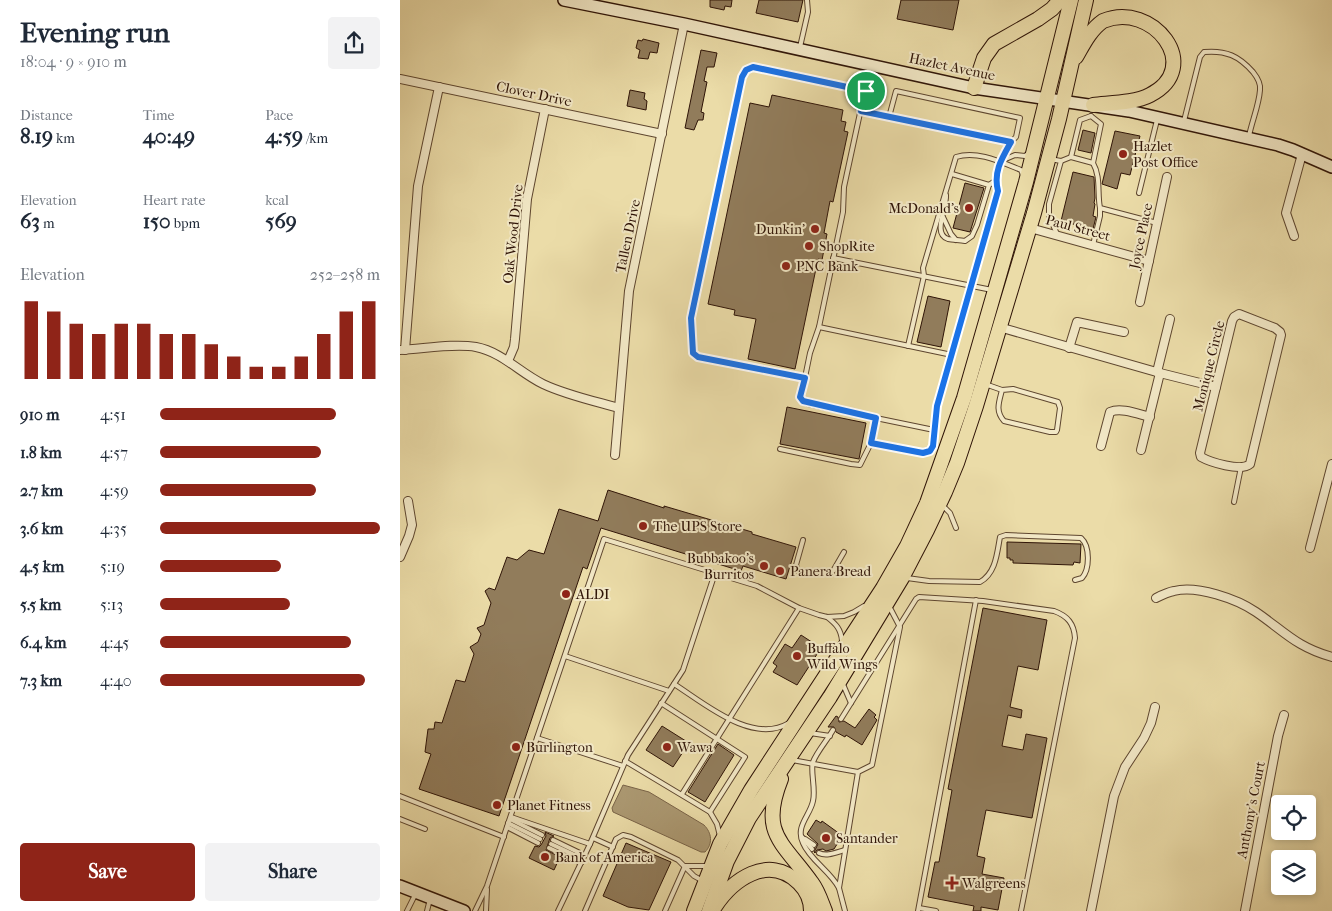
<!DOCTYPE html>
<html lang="en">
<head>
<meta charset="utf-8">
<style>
  :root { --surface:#fff; --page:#f2f2f3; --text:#1f2937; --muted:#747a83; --accent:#8f2418 }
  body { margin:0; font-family:"IM FELL French Canon",serif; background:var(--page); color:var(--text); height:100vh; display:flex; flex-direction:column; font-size:19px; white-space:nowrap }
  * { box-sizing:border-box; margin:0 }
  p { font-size:16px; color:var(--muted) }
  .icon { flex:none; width:28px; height:28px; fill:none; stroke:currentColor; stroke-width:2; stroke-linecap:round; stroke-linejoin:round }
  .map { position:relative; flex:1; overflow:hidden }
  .panel { display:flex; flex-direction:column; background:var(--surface); width:400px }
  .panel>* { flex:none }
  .controls { position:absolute; left:871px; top:795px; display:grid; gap:10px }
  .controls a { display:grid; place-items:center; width:45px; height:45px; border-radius:5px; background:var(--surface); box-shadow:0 2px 8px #0003; font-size:25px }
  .pin { position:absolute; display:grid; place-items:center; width:42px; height:42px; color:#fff; margin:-21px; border:2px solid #fff; border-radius:50%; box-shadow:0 1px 5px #0007 }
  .round { display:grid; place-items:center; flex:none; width:52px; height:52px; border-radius:5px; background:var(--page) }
  .overview { display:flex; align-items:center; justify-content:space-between; height:85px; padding:0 20px }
  h1 { font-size:28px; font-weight:800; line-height:38px }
  .metrics { display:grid; grid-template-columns:repeat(3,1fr); gap:8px; height:85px; padding:5px 20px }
  .metrics div { display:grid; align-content:center }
  .metrics b { font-size:21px; font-weight:800 }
  .metrics small { font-size:14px; font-weight:400 }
  .metrics p { font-size:14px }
  .chart { height:140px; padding:10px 20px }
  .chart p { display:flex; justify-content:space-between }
  .chart svg { width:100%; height:90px; margin-top:5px; stroke:var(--accent); stroke-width:6 }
  .primary-button { display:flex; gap:10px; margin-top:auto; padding:10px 20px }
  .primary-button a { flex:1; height:58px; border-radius:5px; background:var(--accent); color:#fff; font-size:20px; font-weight:800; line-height:58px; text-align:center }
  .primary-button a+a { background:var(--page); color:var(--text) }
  ul { padding:0 20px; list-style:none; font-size:16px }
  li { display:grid; grid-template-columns:80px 60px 1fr; align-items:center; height:38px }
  li i { height:12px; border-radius:6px; background:var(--accent) }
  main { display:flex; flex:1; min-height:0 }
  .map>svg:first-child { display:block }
  .water { fill:#ab9871; stroke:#796347 }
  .building { fill:#917c5b; stroke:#2f1407 }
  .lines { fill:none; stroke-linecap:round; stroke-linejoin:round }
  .lane-casing { stroke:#5e462f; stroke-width:6 }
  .street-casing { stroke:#5e462f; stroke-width:10 }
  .secondary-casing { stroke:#2f1407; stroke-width:14 }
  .highway-casing { stroke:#2f1407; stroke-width:16 }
  .lane { stroke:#f2e8c6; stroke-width:4 }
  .street { stroke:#f2e8c6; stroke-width:8 }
  .secondary { stroke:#f2e8c6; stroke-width:11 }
  .highway { stroke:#ebdca8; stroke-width:14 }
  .route-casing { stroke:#fff; stroke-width:10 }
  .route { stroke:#1a73e8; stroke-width:6 }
  .poi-dot { fill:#8f2418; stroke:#f2e8c6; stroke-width:2 }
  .labels { text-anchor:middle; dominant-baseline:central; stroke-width:4; stroke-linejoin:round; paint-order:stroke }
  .street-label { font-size:14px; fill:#2f1407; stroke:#f2e8c6 }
  .poi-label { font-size:14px; fill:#2f1407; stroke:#f2e8c6; text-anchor:start }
</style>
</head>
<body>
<main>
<section class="panel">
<div class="overview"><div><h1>Evening run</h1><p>18:04 · 9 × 910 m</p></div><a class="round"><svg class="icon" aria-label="share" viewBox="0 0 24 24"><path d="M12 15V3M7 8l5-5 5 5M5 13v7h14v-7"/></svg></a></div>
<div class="metrics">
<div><p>Distance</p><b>8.19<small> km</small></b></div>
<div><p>Time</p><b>40:49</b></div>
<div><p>Pace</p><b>4:59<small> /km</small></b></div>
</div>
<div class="metrics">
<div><p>Elevation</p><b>63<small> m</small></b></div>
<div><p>Heart rate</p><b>150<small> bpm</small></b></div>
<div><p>kcal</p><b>569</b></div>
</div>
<div class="chart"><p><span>Elevation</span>252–258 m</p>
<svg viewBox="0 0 160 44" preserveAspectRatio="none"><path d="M5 44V6M15 44V11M25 44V17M35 44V22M45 44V17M55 44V17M65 44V22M75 44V22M85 44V27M95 44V33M105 44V38M115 44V38M125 44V33M135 44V22M145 44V11M155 44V6"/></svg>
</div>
<ul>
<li><b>910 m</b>4:51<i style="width:80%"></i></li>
<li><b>1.8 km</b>4:57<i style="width:73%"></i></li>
<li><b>2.7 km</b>4:59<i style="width:71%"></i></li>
<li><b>3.6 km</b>4:35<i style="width:100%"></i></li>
<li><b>4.5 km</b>5:19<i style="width:55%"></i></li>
<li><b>5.5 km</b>5:13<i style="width:59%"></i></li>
<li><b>6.4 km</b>4:45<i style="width:87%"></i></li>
<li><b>7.3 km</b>4:40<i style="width:93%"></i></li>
</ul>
<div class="primary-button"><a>Save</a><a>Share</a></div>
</section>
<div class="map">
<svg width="932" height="911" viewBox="0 0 932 911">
  <rect width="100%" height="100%" fill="#ebdca8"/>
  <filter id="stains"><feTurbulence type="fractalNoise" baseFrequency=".004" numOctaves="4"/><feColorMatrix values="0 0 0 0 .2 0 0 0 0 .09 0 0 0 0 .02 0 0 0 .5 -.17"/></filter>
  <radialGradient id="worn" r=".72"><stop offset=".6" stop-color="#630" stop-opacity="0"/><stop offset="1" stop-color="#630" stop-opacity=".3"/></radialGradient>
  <path class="water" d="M223,785l26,7 55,33c8,8 9,19 1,27h-4l-88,-40 -1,-4z"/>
  <g class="building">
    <polygon points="310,0 332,0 331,7 325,6 324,10 310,7"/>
    <polygon points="359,0 403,0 398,22 356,13"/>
    <polygon points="501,0 559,0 553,30 497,19"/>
    <polygon points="243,39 259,43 257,53 250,52 248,59 238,58 240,50 236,48 238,40 242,41"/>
    <polygon points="301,50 317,53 314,67 307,67 304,81 307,82 301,112 304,113 303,120 298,120 294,130 285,128"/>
    <polygon points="230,90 245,93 244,99 247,101 246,110 227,106"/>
    <polygon points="372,95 443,110 441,121 446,122 444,131 448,132 433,202 430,201 424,233 427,234 422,260 418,259 395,369 348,359 356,319 334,315 335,310 308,304 350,103 369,107"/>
    <polygon points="683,130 695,133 691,153 678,150"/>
    <polygon points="715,131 740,136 730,175 721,173 717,189 702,184"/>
    <polygon points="673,172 694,177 695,198 694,203 695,204 693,216 696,217 693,229 661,221"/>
    <polygon points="565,183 584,188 570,232 553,228"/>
    <polygon points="528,296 550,301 541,347 517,342"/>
    <polygon points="387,407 466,423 459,459 380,444"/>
    <polygon points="208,490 264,508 264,506 352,532 352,534 396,547 386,579 343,566 341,571 201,528 187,569 183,567 99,816 19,789 31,754 25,752 28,729 34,729 35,722 42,723 56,680 65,682 74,654 70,647 78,642 81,634 77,628 84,625 91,603 85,591 89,588 95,590 107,557 117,560 129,550 144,554 159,509 198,521"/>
    <polygon points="607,542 681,544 680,563 674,562 673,565 613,563 613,560 610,560 610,558 607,558"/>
    <polygon points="583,608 647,620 638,670 618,666 610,707 622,710 621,718 608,715 602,746 623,750 626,734 647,738 632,818 586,810 577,856 585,858 582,874 604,878 598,910 581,907 581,911 573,911 574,906 528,897 535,862 539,862 552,790 548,789"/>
    <polygon points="401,635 421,648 397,685 373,672 377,666 373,663 385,644 392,648"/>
    <polygon points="469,709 476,715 474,717 477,720 462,745 446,735 445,737 436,732 434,727 428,727 436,716 438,717 439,722 444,721 455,728"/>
    <polygon points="262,726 289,743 273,767 246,750"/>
    <polygon points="318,744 334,755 305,802 288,792"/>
    <polygon points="416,820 421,823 422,821 440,834 439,836 441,838 434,849 426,851 423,849 417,850 415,853 414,852 418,844 407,834"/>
    <polygon points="145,832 154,836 150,838 146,850 160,857 154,870 129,858 135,846 139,847 141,845 146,836"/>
    <polygon points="226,843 271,862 249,910 228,907 203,896"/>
  </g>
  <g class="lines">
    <defs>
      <g id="lane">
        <polyline points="400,47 408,12 407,0"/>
        <polyline points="470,67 444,187 443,212 419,327 410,353 401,397 403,401 408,404 534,430"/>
        <polyline points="461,111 611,142"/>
        <path d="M691,116l10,8 -8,39c8,14 4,30 7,45l57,15"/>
        <path d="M784,121l16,-64 4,-5c22,-2 35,4 49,20 4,5 8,11 7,18 -1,15 -8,31 -11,46"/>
        <polyline points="671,157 680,120 691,116"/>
        <polyline points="650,159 661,161 671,157 693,163"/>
        <polyline points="601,161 615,155 625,156 629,153"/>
        <polyline points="552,174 589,185"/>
        <polyline points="739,193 757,120"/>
        <path d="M546,195c1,13 -14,39 2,44 5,1 11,1 17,2l7,-5 5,-11 12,-40 6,-4"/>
        <polyline points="543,217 551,234 556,240"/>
        <polyline points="657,234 649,216 649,204 661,161"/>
        <polyline points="693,245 700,216 700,208"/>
        <polyline points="433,258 592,290"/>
        <polyline points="419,327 552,355"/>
        <path d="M508,346l16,-70 -1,-8 33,-111c21,-7 45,5 65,13l2,5"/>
        <polyline points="405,378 298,357 293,353 291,318 295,299 342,77 346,70 353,67 466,91"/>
        <path d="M585,384l17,6 11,-1 45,13 2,6 -3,22 -1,2h-6l-46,-11c-9,-10 -5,-19 -2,-31"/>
        <polyline points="471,443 523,453 530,451 533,446 537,406 598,191 595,181 601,161 611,142 616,137 620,118 496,91 489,117"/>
        <polyline points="380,449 451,464 460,465 471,443 476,418"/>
        <polyline points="834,502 841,467"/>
        <polyline points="542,505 550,513 556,528"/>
        <polyline points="403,540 396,565 398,571 425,573 433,571 444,552"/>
        <path d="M507,578l22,3 51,1c16,-9 17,-29 20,-45l6,-2 75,3c9,8 9,31 1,40l-7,2"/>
        <path d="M427,617c9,7 14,12 15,24"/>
        <polyline points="165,656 269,691"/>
        <polyline points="442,682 451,703"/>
        <path d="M274,684c30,19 78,61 115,39"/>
        <polyline points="261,703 345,757 310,812"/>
        <path d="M441,719l75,-120 3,-2 64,4 71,10c14,5 20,13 21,27l-54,273"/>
        <path d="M433,730c-5,9 -17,23 -20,32 -3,8 3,27 0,39 -3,15 -18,25 -10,42 7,17 27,28 36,45"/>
        <polyline points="410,733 430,736"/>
        <polyline points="137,738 223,766"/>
        <polyline points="392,760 458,772"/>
        <polyline points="225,761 310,812 317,824 320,836"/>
        <polyline points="282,794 399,608"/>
        <polyline points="0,796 104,837"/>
        <polyline points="111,817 190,844"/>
        <polyline points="0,819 25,829"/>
        <polyline points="110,819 142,835"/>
        <polyline points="108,823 140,839"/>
        <polyline points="107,827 138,843"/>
        <polyline points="402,837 412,849"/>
        <polyline points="193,838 213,847"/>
        <polyline points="405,839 414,845"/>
        <polyline points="153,840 184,855"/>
        <polyline points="151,844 183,859"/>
        <polyline points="149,848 181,863"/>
        <path d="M419,853c8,4 18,-1 26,-3"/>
        <polyline points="285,866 308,866"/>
        <polyline points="519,908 536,911"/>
        <polyline points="7,911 15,895"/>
        <polyline points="27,911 30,899"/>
        <polyline points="75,911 87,886 204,539 357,586 399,608 419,615 427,617 444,616 454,612 464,606"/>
        <polyline points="86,911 87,889"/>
        <polyline points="158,911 190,844 228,755 283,670 315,573"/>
        <polyline points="185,911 216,839 223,835 231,837 278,860 294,876 303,881"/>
        <polyline points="265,911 285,866"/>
        <polyline points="445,911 439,888 458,772 472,765 500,627 489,606"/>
        <polyline points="518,911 576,600"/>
      </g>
      <g id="street">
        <polyline points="0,79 262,134"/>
        <polyline points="630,228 749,261"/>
        <polyline points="894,236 886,213 902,154"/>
        <polyline points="740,302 767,177"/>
        <path d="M839,314l36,14 5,4 1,3 -31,129c-9,8 -40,-2 -49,-7l-1,-4 32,-132 2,-4z"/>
        <polyline points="599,327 760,373 816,387"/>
        <polyline points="669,348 677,322 724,332"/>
        <path d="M0,350c23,-1 53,-7 76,-3 26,5 44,26 67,37 23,11 51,17 76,24"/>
        <polyline points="5,350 18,186 39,87"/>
        <polyline points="108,361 114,347 115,339 127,199 145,109"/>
        <polyline points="757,372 770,319"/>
        <path d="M701,446l9,-34c11,-5 28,2 40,5"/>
        <polyline points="741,450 760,373"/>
        <polyline points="215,455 229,291 284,24"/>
        <polyline points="910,548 932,464"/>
        <polyline points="0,557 9,536 12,525 8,501"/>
        <path d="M756,598c6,-3 12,-6 18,-7 23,-6 63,8 82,21 28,19 40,35 76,45"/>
        <polyline points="691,911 714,796 725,767 744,738 751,723 755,707"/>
        <polyline points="845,911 878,736 884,715"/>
      </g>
      <g id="secondary">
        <polyline points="164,0 284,24 574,88 729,111 878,145 893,150 932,167"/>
        <polyline points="0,886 64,911"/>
      </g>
      <g id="highway">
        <path d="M676,57c7,-12 14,-27 27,-36 49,-21 102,46 47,74 -15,8 -40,8 -57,10"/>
        <polyline points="574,88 584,58 594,44 638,19 652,9 660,0"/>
        <path d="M381,779c-22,55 2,63 31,104 6,8 9,18 13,28"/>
        <path d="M314,908c18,-28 54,-55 85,-25 7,7 12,17 12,28"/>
        <polyline points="294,911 320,844 351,790 483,588 507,546 527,503 564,398 626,182 671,0"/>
        <polyline points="309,911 327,861 349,818 430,697 502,578 527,530 545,492 557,463 576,406 634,213 659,119 686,0"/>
      </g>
    </defs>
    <use href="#lane" class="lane-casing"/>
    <use href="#street" class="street-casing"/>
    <use href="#secondary" class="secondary-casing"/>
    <use href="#highway" class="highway-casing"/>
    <use href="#lane" class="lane"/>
    <use href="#street" class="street"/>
    <use href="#secondary" class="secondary"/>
    <use href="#highway" class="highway"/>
  </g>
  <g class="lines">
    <defs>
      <path id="route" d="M353,67l113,24 -5,20 150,31c-9,16 -18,30 -13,49l-61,215 -4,40 -3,5 -7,2 -52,-10 5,-25 -73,-17 -3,-4 5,-19 -107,-21 -5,-4 -2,-35 4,-19 47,-222 4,-7z"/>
    </defs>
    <use href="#route" class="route-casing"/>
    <use href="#route" class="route"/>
  </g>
  <g class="poi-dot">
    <circle cx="723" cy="154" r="5"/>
    <circle cx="569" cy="208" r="5"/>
    <circle cx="415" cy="229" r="5"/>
    <circle cx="409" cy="246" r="5"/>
    <circle cx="386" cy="266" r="5"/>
    <circle cx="243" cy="526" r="5"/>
    <circle cx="364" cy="566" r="5"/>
    <circle cx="380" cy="571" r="5"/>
    <circle cx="166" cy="594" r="5"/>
    <circle cx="397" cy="656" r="5"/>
    <circle cx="116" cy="747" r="5"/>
    <circle cx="267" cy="747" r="5"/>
    <circle cx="97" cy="805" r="5"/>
    <circle cx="426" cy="838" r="5"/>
    <circle cx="145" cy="857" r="5"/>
    <path d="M549.5 875.5h5v5h5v5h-5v5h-5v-5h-5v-5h5z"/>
  </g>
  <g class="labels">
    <g class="street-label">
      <text transform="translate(552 67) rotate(12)">Hazlet Avenue</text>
      <text transform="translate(134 94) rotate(12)">Clover Drive</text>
      <text transform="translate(678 228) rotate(15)">Paul Street</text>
      <text transform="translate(113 234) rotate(-84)">Oak Wood Drive</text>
      <text transform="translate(228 236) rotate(-78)">Tallen Drive</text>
      <text transform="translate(741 236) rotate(-78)">Joyce Place</text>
      <text transform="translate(809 366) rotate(-76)">Monique Circle</text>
      <text transform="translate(851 810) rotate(-79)">Anthony's Court</text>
    </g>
    <g class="poi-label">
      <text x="733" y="146">Hazlet<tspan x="733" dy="16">Post Office</tspan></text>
      <text x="559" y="208" text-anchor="end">McDonald's</text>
      <text x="405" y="229" text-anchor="end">Dunkin'</text>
      <text x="419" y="246">ShopRite</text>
      <text x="396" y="266">PNC Bank</text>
      <text x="253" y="526">The UPS Store</text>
      <text x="354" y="558" text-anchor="end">Bubbakoo's<tspan x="354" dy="16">Burritos</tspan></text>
      <text x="390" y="571">Panera Bread</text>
      <text x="176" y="594">ALDI</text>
      <text x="407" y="648">Buffalo<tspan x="407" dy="16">Wild Wings</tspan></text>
      <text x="126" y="747">Burlington</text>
      <text x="277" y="747">Wawa</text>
      <text x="107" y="805">Planet Fitness</text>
      <text x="436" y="838">Santander</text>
      <text x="155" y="857">Bank of America</text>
      <text x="562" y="883">Walgreens</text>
    </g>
  </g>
  <rect width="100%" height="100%" filter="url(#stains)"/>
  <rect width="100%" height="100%" fill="url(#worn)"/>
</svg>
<div class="controls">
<a><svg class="icon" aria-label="locate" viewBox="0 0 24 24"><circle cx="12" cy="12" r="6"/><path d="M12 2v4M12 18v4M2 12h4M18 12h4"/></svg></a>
<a><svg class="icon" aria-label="layers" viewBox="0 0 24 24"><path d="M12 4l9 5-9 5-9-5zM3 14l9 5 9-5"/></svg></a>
</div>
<div class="pin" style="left:466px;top:91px;background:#1e9e55"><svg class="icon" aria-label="arrive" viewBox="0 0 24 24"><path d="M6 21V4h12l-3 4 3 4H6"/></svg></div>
</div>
</main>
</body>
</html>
